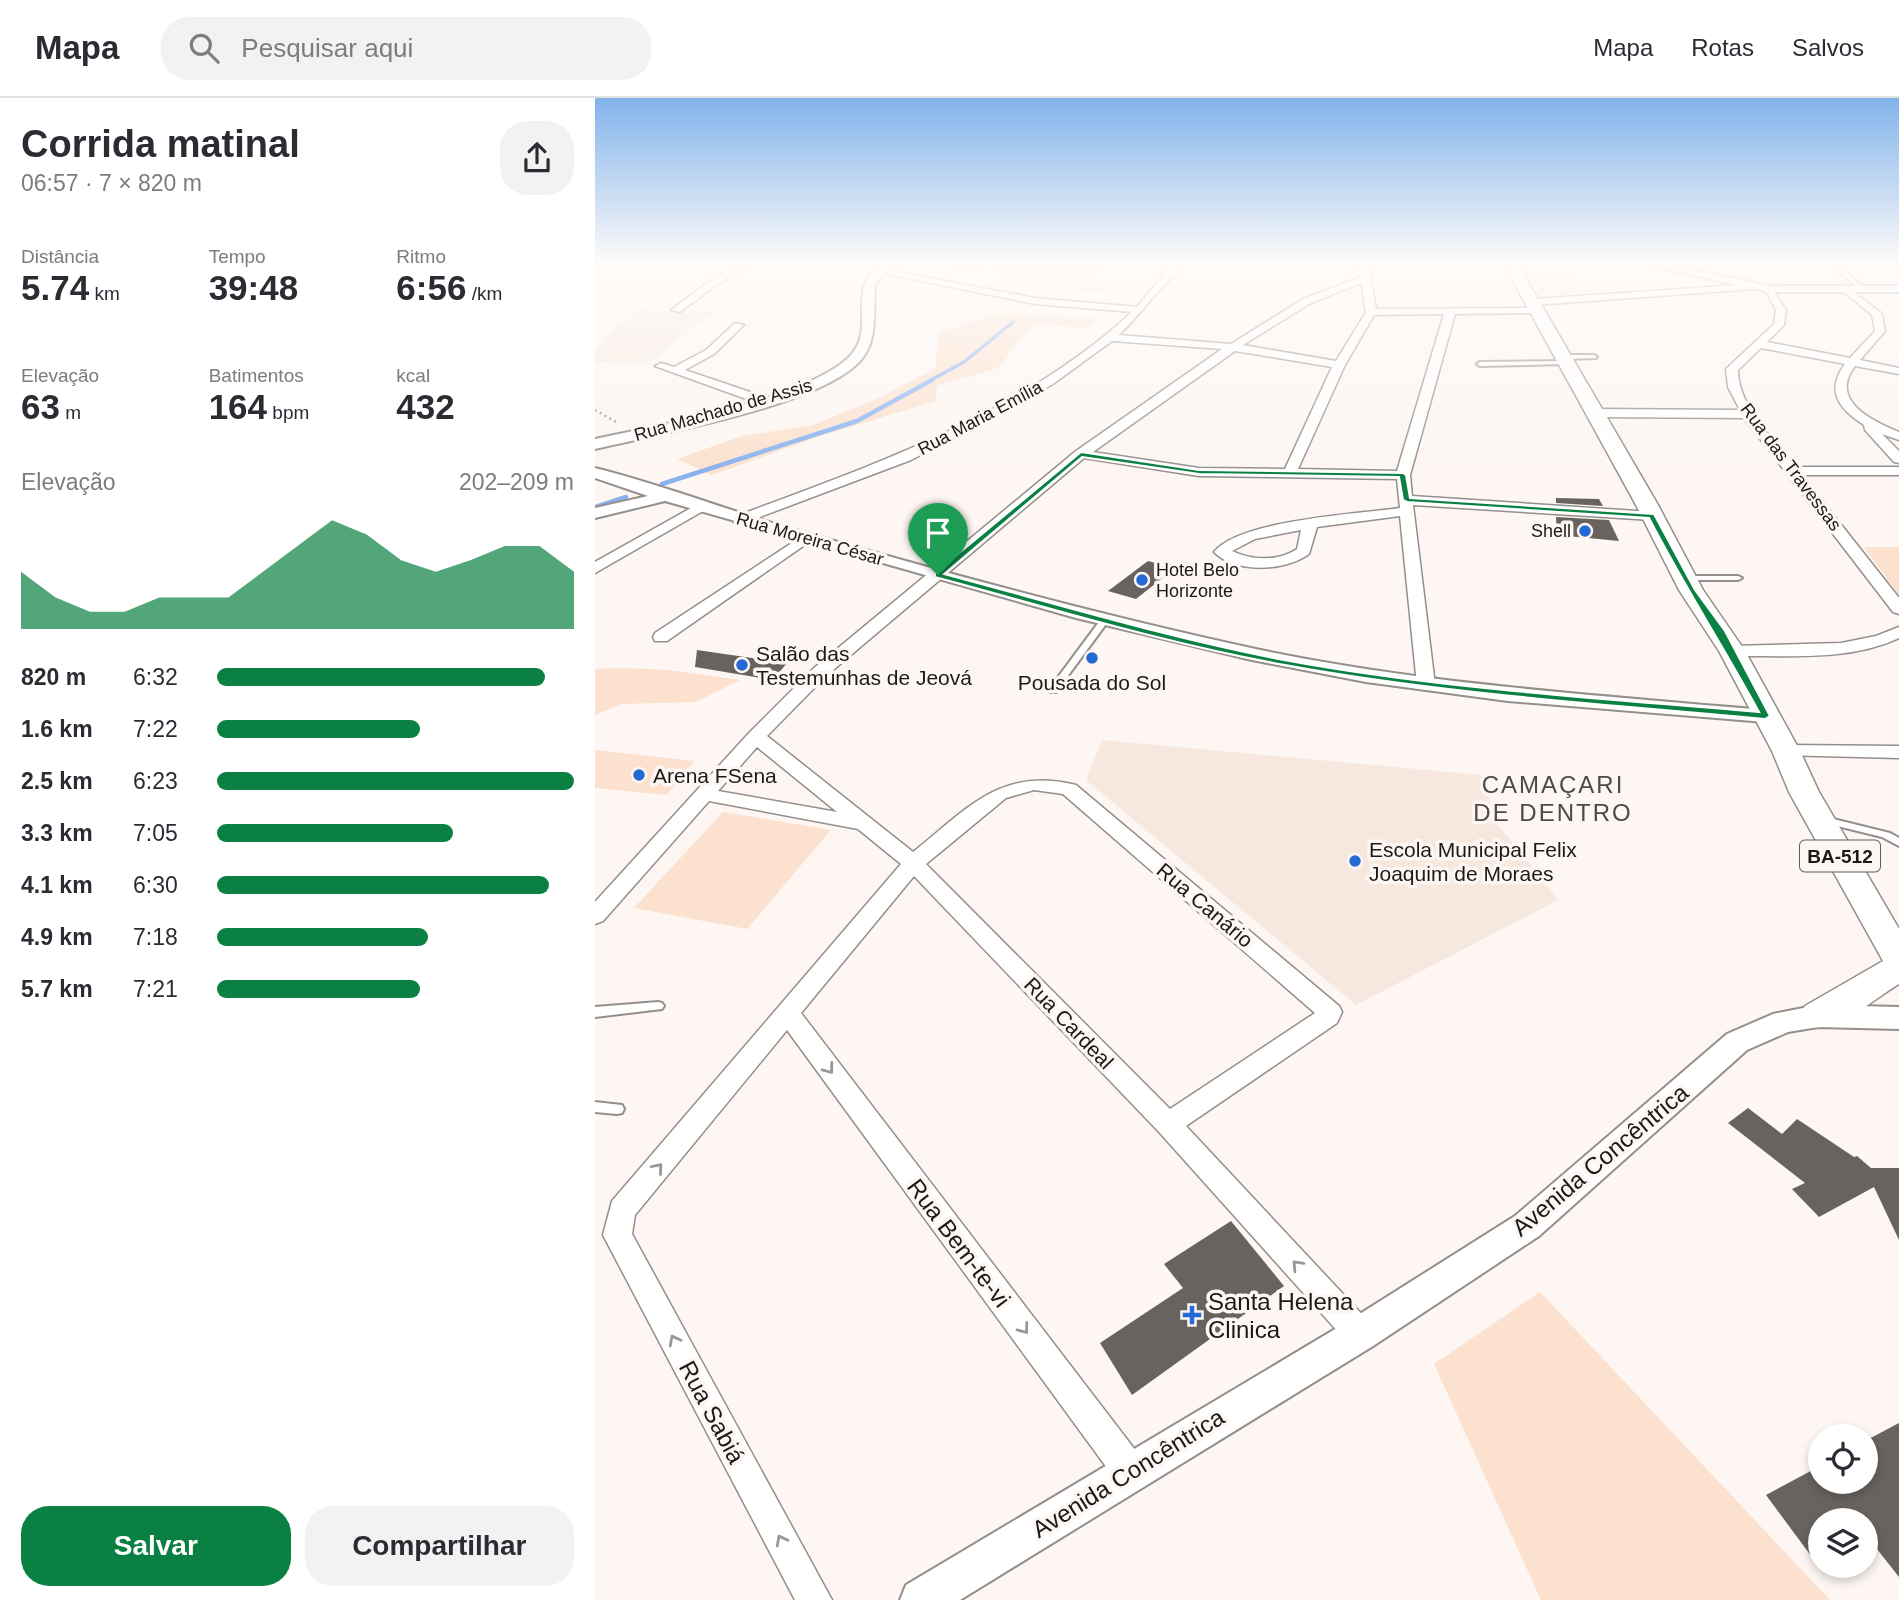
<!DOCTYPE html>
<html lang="pt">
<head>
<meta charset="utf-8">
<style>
  :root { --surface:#fff; --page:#f2f2f3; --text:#2b2b33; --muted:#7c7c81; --line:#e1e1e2; --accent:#0b8043 }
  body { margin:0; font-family:Arial,sans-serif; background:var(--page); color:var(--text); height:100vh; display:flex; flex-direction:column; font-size:26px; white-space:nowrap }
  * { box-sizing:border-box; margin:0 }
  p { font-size:23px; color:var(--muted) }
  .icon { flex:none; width:38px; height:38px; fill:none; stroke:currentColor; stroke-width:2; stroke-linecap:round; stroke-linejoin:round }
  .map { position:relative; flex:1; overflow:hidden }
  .panel { display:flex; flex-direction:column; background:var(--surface); width:595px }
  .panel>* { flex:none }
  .buttons { position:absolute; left:1213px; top:1326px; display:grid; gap:14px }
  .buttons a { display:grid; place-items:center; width:70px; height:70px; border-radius:50%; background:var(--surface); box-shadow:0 4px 10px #0003; font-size:35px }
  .pin { position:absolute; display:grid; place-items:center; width:60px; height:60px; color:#fff; margin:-72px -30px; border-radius:50% 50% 50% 0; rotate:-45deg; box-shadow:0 0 7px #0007 }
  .pin .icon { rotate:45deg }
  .round { display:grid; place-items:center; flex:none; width:74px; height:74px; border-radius:28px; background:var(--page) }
  .head { display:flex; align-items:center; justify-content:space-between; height:119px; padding:0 21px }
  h1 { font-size:38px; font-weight:800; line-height:52px }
  .stats { display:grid; grid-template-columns:repeat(3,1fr); gap:10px; height:119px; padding:7px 21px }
  .stats div { display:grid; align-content:center }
  .stats b { font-size:35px; font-weight:800 }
  .stats small { font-size:19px; font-weight:400 }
  .stats p { font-size:19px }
  .chart { height:196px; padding:14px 21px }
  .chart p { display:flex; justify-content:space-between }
  .chart svg { width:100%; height:126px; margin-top:7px; fill:var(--accent); opacity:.7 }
  .primary-button { display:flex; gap:14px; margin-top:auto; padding:14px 21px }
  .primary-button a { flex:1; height:80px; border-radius:28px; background:var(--accent); color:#fff; font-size:28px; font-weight:800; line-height:80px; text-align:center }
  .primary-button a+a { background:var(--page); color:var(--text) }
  ul { padding:0 21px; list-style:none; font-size:23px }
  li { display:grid; grid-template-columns:112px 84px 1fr; align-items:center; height:52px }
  li i { height:18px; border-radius:9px; background:var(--accent) }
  header { display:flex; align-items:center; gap:42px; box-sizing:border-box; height:98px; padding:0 35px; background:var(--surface); border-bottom:2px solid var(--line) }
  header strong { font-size:33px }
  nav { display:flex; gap:38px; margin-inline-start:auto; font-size:24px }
  .search { width:490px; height:63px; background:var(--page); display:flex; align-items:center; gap:18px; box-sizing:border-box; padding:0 24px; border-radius:28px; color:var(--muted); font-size:26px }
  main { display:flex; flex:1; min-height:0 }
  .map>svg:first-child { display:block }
  .built { fill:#f6e8df }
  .green { fill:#fbe1ce }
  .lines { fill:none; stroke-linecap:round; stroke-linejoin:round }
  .stream-far1 { stroke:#8ab1ef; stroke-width:3.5 }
  .stream { stroke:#8ab1ef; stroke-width:4.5 }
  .building { fill:#69635f }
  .service-casing { stroke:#958f8b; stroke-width:4 }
  .minor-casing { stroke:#958f8b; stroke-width:3 }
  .tertiary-casing { stroke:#958f8b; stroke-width:4 }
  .primary-casing { stroke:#958f8b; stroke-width:3 }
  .path { stroke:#a29d9a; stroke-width:2.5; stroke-dasharray:2 3.5; stroke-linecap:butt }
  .service { fill:#fff; fill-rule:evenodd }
  .minor { fill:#fff; fill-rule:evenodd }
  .tertiary { fill:#fff; fill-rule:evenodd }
  .primary { fill:#fff; fill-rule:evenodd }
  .oneway { stroke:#999898 }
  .route { fill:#0b8043; stroke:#fff; stroke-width:2; fill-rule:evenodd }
  .poi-dot { fill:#2569d5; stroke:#fdf6f2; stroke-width:2.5 }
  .labels { text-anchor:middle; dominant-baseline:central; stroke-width:7; stroke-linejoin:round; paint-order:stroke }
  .far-street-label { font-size:18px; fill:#1c1a19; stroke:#fdf6f2 }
  .far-poi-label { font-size:18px; fill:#1c1a19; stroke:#fdf6f2; text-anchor:end }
  .shield { fill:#fdf6f2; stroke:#605c5a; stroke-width:2 }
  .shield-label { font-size:19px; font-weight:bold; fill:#1c1a19 }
  .poi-label { font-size:21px; fill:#1c1a19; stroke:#fdf6f2; text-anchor:start }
  .street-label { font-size:21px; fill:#1c1a19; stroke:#fdf6f2 }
  .quarter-label { font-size:24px; letter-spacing:2px; fill:#4f4a46; stroke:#fdf6f2 }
  .near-street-label { font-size:24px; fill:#1c1a19; stroke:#fdf6f2 }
  .near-poi-label { font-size:24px; fill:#1c1a19; stroke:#fdf6f2; text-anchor:start }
</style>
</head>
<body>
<header>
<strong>Mapa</strong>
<div class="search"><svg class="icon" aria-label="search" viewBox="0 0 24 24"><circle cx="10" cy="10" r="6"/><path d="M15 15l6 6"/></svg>Pesquisar aqui</div>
<nav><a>Mapa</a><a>Rotas</a><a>Salvos</a></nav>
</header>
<main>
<section class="panel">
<div class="head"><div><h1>Corrida matinal</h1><p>06:57 · 7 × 820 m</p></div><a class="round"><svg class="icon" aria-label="share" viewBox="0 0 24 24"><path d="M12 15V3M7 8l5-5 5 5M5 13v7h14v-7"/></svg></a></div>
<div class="stats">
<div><p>Distância</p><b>5.74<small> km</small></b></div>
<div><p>Tempo</p><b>39:48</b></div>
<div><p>Ritmo</p><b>6:56<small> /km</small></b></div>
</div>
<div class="stats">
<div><p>Elevação</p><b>63<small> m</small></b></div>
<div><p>Batimentos</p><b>164<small> bpm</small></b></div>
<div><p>kcal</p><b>432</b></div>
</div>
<div class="chart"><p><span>Elevação</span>202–209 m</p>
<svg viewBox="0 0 160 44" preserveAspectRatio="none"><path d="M0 44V24L10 33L20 38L30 38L40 33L50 33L60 33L70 24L80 15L90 6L100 11L110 20L120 24L130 20L140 15L150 15L160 24V44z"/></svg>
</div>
<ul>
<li><b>820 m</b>6:32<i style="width:92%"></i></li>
<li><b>1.6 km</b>7:22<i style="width:57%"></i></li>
<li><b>2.5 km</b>6:23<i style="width:100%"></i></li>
<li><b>3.3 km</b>7:05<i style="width:66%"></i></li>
<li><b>4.1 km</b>6:30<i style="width:93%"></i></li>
<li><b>4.9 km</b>7:18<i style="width:59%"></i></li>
<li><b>5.7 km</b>7:21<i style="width:57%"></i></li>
</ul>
<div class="primary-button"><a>Salvar</a><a>Compartilhar</a></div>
</section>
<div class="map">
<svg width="1304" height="1502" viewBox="0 0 1304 1502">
  <rect width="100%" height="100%" fill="#fdf6f2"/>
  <g class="built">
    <polygon points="969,173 1007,197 947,201 932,175"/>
    <polygon points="44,212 118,214 55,263 0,264 0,254 11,238"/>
    <polygon points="507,642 887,677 901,724 963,802 761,907 491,682"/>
  </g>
  <g class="green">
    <polygon points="374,165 518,165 518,169 493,176 515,192 493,194 457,189 392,171 366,175 347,173"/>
    <polygon points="425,216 501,221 492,230 439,226 420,246 405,269 342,288 341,303 222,339 117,377 82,361 147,338 218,327 284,300 340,270 344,241 342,236 396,217"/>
    <polygon points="1269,449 1304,449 1304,496 1303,496"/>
    <polygon points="27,570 73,572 145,582 101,604 26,606 0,617 0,571"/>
    <polygon points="0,652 99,663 72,697 0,690"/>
    <polygon points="128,714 236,732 152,831 39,810"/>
    <polygon points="945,1194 1235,1502 946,1502 839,1266"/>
  </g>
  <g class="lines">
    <polyline class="stream-far1" points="334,283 369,264 418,224"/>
    <g class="stream">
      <polyline points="67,386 262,323 337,282"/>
      <polyline points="0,409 31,399"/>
    </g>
  </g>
  <g class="building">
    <polygon points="961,400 1004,401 1008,408 961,405"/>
    <polygon points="961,419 1014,422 1024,443 962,437"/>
    <polygon points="553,463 580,470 541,501 513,493"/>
    <polygon points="102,552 192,565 178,582 100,569"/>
    <polygon points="1153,1010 1187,1036 1202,1021 1259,1059 1262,1058 1276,1070 1304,1070 1304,1142 1279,1089 1224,1119 1197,1091 1210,1085 1133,1025"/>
    <polygon points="636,1123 689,1188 537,1297 505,1245 588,1190 569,1166"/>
    <polygon points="1304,1325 1304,1479 1278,1446 1270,1451 1270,1423 1225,1423 1225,1470 1171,1397 1225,1368 1225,1384 1270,1384 1270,1343"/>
  </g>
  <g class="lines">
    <defs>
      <g id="service">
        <polygon points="1243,170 1247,170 1269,190 1269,192 1265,192 1243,172"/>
        <polygon points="999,257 1002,259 1001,260 968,261 965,259 968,257"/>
        <polygon points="972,263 974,264 974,266 885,268 882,266 885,264"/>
        <polygon points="1087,478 1143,478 1147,480 1143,482 1090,482 1086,480"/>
        <polygon points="507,520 513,520 514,522 461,594 455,594 455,590"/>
        <polygon points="1230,719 1295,735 1304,740 1304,748 1287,739 1226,724 1225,722"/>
        <polygon points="63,904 67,905 69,908 67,911 0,919 0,909"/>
        <polygon points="0,1004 27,1007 29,1011 27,1015 22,1016 0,1014"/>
      </g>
      <g id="minor">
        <polygon points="149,165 160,165 121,187 85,214 76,212 115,183"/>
        <path d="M582,165h13c-27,18 -47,49 -71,72l112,9 72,-45 58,-22 -3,-14h10l8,46 166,-1 1,2 -5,3 -83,1 -45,161 2,21 240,16 7,4 -7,4 -239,-15 22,180 -9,5 -9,-5 -17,-169 -83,11 -8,27c-23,17 -74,20 -95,-2 26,-32 143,-38 186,-44l-3,-29 -198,-3 -115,-18 -258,218 -59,60 146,116c54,-43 88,-86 163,-67l263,221 3,6 -5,11 -151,103 185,198 4,10 -4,10 -11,4 -11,-4 -190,-212 -245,-256 -113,137 341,446 5,12 -5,12 -12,5 -12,-5 -331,-453 -152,185 -3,19 200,366h-37l-192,-365 9,-34 289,-337 -43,-35 -149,-28 -106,120 -8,3v-22l154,-169 65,-65 262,-217 146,-102 -110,-8 -59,43 -142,76 -167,63h-10v-6c139,-52 287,-102 398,-205l-97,-8 -154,-31 -3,-5 157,30 102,9 35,-42zM766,185l5,29 -30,49 -93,-16 68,-42zM849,216l-47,157 -99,-2 47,-104 29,-50zM640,253l97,16 -47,102 -86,-1 -106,-16zM706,432l-4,19c-19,13 -46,11 -65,2l23,-12zM162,649l80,65 -119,-21zM439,692l29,4 252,219 -145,96 -244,-245 80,-66z"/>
        <polygon points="1157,186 1160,191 940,207 935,204 940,201"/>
        <path d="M1175,188l16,24 -2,15 -17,17 83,16 25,-27 -3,-16 -29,-24 3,-5 36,28 3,17 -25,29 39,8v6l-44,-8c-26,34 15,54 44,66v8l-17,-6 17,17v12l-5,-1 -29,-32 -1,-5c-25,-16 -39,-34 -19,-61l-84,-16 -23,22c0,37 36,69 58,97h103v8h-97l97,123v16l-6,-2 -149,-194 -149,-1 -6,-4 6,-4 145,1 -12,-23 -2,-18 48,-45 2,-14 -11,-21z"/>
        <polygon points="140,225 149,227 119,256 90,272 173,300 173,306 165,306 60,268 66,265 79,269 111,252"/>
        <polygon points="103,406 110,410 108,413 0,475 0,464"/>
        <polygon points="209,437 216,441 214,444 72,543 60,543 58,539 60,535"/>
        <path d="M1304,529v11c-51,24 -112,17 -167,18l-9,-5 9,-5 109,-3 35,-7z"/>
        <polygon points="1191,647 1304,648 1304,660 1184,657 1181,653"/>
      </g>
      <g id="tertiary">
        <path d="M293,165h15l-18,9 -10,12c-2,23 3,52 -11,72 -33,48 -210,79 -269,93v-10c60,-13 217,-41 256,-84 27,-29 -10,-73 37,-92z"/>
        <polygon points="1043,165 1065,165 1175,188 1304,188 1304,194 1175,194"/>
        <path d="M0,370c64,16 127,40 190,59 154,44 309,87 466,121 170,36 341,47 514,62l11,6 -11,6 -257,-21 -142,-19 -114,-22 -176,-42 -411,-117 -70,17v-10l53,-12 -53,-18z"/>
        <polygon points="1223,907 1304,909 1304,931 1223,929 1193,934 1152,952 944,1138 778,1248 365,1502 305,1502 311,1487 752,1224 920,1118 1132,936 1178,916"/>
      </g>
      <path id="primary" d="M908,165h14l141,242 45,85 42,61 55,100 19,41 80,137v55c-26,15 -63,51 -94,42l-5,-10 5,-10 78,-45 -94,-169 -17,-41 -53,-100 -40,-61 -43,-85z"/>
    </defs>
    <use href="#service" class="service-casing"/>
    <use href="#minor" class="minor-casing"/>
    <use href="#tertiary" class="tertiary-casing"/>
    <use href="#primary" class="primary-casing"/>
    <polyline class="path" points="0,312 23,325"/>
    <use href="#service" class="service"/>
    <use href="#minor" class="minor"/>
    <use href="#tertiary" class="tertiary"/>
    <use href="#primary" class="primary"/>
  </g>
  <defs><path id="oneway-chevron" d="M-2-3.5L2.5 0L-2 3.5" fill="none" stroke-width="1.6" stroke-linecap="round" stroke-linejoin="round" transform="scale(1.75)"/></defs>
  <g class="oneway">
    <use href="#oneway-chevron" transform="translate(234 971) rotate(53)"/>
    <use href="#oneway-chevron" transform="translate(63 1070) rotate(-50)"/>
    <use href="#oneway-chevron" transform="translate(702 1167) rotate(-133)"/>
    <use href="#oneway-chevron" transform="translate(429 1231) rotate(53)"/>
    <use href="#oneway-chevron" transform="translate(79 1242) rotate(-118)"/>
    <use href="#oneway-chevron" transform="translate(186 1442) rotate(-118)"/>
  </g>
  <linearGradient id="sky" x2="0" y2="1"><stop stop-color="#82b3eb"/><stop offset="0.44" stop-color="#fefbf9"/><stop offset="1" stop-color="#fefbf9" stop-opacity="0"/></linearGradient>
  <rect width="1304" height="376" fill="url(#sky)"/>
  <path class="route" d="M486,354l118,18 204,3 3,2 4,23 244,16 41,76 30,41 45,85 -5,3c-160,-15 -321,-25 -480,-54 -118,-21 -234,-57 -350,-88v-4zM487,359l117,17 200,3 4,23 4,2 242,16c34,66 74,128 110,194 -159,-14 -319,-23 -475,-52 -115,-22 -227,-56 -340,-86z"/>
  <g class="poi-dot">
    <circle cx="990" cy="433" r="7"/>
    <circle cx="547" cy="482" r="7"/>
    <circle cx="497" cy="560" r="7"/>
    <circle cx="147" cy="567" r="7"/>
    <circle cx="44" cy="677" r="7"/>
    <circle cx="760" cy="763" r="7"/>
    <path d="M593.5 1206.5h7v7h7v7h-7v7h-7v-7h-7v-7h7z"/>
  </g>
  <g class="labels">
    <g class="far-street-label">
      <text transform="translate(128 312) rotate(-16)">Rua Machado de Assis</text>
      <text transform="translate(385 320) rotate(-28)">Rua Maria Emília</text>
      <text transform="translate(1196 369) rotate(53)">Rua das Travessas</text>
      <text transform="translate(215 441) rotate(16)">Rua Moreira César</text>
    </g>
    <g class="far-poi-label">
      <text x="976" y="433">Shell</text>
      <text x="561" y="472" text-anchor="start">Hotel Belo<tspan x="561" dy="21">Horizonte</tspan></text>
    </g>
    <rect class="shield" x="1205" y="742.5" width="80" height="31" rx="5"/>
    <g class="shield-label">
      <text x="1245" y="758">BA-512</text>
    </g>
    <g class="poi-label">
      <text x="161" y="555">Salão das<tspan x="161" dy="24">Testemunhas de Jeová</tspan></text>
      <text x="497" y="584" text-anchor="middle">Pousada do Sol</text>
      <text x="58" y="677">Arena FSena</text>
      <text x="774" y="751">Escola Municipal Felix<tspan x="774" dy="24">Joaquim de Moraes</tspan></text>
    </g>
    <g class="street-label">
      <text transform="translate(610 807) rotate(40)">Rua Canário</text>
      <text transform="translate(474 925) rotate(46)">Rua Cardeal</text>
    </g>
    <g class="quarter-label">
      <text x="958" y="686">CAMAÇARI<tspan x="958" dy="28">DE DENTRO</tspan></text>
    </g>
    <g class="near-street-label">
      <text transform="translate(1005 1062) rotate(-40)">Avenida Concêntrica</text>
      <text transform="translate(364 1145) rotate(53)">Rua Bem-te-vi</text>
      <text transform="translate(117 1314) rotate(62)">Rua Sabiá</text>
      <text transform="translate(533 1375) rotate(-32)">Avenida Concêntrica</text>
    </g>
    <g class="near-poi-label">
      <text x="613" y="1203">Santa Helena<tspan x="613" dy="28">Clinica</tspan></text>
    </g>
  </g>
</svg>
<div class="buttons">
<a><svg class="icon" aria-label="locate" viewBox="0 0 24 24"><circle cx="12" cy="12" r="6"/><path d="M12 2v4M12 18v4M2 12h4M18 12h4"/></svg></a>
<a><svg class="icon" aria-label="layers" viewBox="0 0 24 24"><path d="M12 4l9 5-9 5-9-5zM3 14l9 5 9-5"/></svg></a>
</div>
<div class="pin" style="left:343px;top:477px;background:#1e9e55"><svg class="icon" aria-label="arrive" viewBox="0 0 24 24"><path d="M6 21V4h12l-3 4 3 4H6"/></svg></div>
</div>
</main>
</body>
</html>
